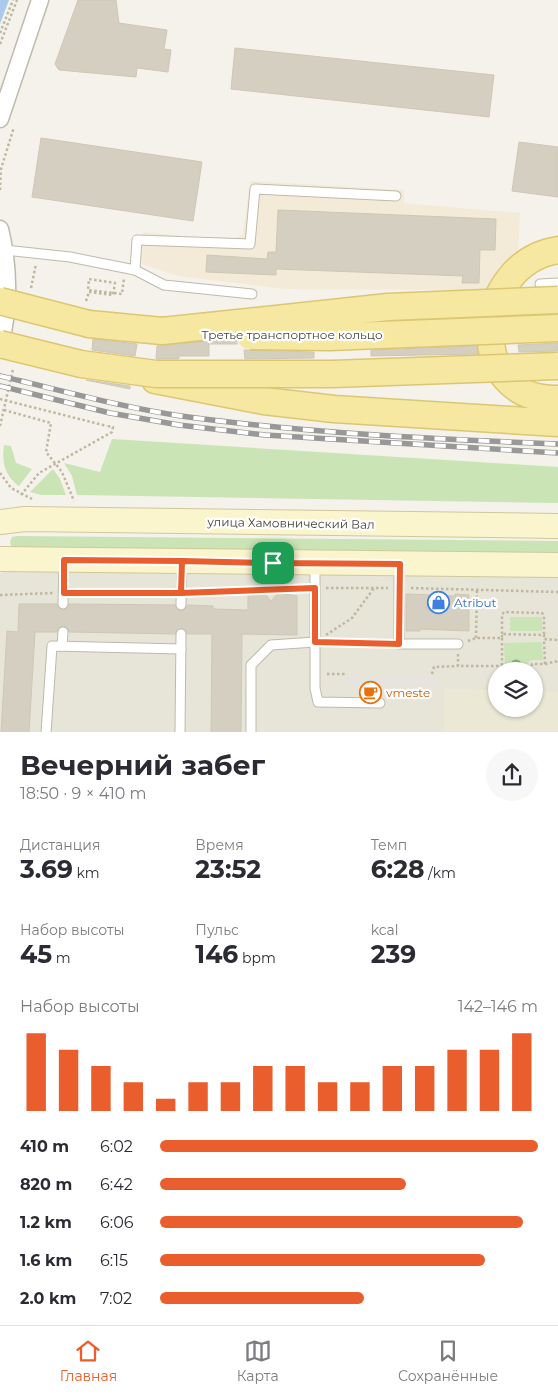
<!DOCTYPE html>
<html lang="ru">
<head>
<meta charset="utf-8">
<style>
  :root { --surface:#fff; --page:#f7f7f7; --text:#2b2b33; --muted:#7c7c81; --line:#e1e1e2; --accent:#e95e2c }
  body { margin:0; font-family:Montserrat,sans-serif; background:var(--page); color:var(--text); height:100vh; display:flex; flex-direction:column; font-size:19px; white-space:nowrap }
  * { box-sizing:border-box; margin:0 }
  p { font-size:16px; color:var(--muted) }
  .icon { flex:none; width:28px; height:28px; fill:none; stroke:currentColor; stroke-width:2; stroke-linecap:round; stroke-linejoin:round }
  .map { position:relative; height:732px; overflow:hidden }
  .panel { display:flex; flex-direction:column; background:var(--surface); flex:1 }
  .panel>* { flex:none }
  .tools { position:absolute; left:488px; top:662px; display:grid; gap:10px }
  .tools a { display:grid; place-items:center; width:55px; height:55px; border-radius:50%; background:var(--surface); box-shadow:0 1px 4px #0004; font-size:25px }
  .pin { position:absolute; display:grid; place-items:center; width:42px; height:42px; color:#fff; margin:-21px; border-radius:10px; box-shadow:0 2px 8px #0006 }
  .round { display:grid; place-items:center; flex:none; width:52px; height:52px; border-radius:26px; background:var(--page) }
  .overview { display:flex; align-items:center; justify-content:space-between; height:85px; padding:0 20px }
  h1 { font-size:28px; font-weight:700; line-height:38px }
  .metrics { display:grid; grid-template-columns:repeat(3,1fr); gap:8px; height:85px; padding:5px 20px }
  .metrics div { display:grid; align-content:center }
  .metrics b { font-size:25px; font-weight:700 }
  .metrics small { font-size:14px; font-weight:400 }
  .metrics p { font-size:14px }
  .chart { height:140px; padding:10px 20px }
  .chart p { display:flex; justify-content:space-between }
  .chart svg { width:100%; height:90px; margin-top:5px; stroke:var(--accent); stroke-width:6 }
  ul { padding:0 20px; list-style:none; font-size:16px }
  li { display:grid; grid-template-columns:80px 60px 1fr; align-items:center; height:38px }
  li i { height:12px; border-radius:6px; background:var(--accent) }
  .tab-bar { display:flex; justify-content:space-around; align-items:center; height:70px; border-top:1px solid var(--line); background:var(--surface); font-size:14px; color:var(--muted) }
  .tab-bar a { display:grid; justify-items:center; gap:2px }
  .tab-bar .selected { color:var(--accent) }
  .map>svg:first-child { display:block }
  .residential { fill:#e7e4d8; fill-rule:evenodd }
  .commercial { fill:#f3ebd7 }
  .education { fill:#ebe8d5 }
  .green { fill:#cae4b6 }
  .parking { fill:#e5e4e1 }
  .water { fill:#abcaeb }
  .building { fill:#d4cfc0; stroke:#cfc7b4 }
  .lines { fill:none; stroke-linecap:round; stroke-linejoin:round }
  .service-casing { stroke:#bebaad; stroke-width:11 }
  .minor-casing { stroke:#bebaad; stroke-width:19 }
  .secondary-casing { stroke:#cfc89d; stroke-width:26 }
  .primary-casing { stroke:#dbc771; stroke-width:29 }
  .path { stroke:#bfb79f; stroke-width:2.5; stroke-dasharray:2.5 2.5; stroke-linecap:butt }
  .service { stroke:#fff; stroke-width:9 }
  .minor { stroke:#fff; stroke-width:16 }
  .secondary { stroke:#faf5cd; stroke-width:24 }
  .primary { stroke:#f6e8a0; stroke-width:26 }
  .rail-casing { stroke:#989898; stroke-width:5.5 }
  .rail { stroke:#fff; stroke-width:4; stroke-dasharray:11; stroke-linecap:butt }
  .primary-bridge-casing { stroke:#dbc771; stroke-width:29; stroke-linecap:butt }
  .path-bridge { stroke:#bfb79f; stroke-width:2.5; stroke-dasharray:2.5 2.5; stroke-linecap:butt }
  .primary-bridge { stroke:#f6e8a0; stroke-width:26 }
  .tree { fill:#92ad84 }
  .route-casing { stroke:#fff; stroke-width:10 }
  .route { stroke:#e95e2c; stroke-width:6 }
  .labels { text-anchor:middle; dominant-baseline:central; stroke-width:4.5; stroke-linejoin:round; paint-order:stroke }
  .street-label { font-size:12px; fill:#474338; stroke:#fff }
  .shop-label { font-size:12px; fill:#366cbe; stroke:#fff; text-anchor:start }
  .food-label { font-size:12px; fill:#c56008; stroke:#fff; text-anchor:start }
</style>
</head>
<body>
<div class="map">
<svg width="558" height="733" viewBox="0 0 558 733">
  <rect width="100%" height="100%" fill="#f4f2ea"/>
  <path class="residential" d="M6,571l552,6v155h-558v-159zM496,671h38v38h-38z"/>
  <polygon class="commercial" points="250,181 404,190 404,203 520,213 518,259 494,290 284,289 178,276 142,264 143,232 230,241 243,234"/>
  <polygon class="education" points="444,689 496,690 496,709 534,709 534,691 558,692 558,732 444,732"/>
  <g class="green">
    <polygon points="112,439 558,467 558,503 77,495 72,476 64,463 100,472"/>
    <path d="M4,445l7,1 5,17 16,6 -13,17c-15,-11 -17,-24 -15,-41z"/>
    <polygon points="53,469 60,479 66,495 41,495 30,492"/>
    <polygon points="18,536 558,541 558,554 17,548 11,546 10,542 12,537"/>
    <rect x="510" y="617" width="32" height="14"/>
    <polygon points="542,642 543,660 531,660 527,664 527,671 505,671 504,643"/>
  </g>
  <rect class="parking" x="344" y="677" width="92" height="9"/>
  <polygon class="water" points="0,0 9,0 0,24"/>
  <g class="building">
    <polygon points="78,0 116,0 119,23 167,30 164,49 171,50 168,72 137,68 136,77 59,70 55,64"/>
    <polygon points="235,48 494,75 489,117 231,89"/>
    <polygon points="41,138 202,162 193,221 32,197"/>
    <polygon points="519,142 558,147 558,197 512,191"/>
    <polygon points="278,210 496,219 495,250 480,250 479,283 462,283 463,276 276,269 276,275 206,272 207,255 267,259 268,252 276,252"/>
    <polygon points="236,338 237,344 209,344 209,356 179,356 179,359 156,359 157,346"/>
    <polygon points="93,339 137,344 135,356 92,350"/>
    <polygon points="558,343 558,351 519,352 518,345"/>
    <polygon points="477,346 478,354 371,356 371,350"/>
    <polygon points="244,350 314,352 314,358 245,359"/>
    <polygon points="86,380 130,386 130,389"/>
    <polygon points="257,593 264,593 271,601 278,593 297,596 297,635 242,634 241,733 211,733 212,634 187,634 185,629 181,628 175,634 69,632 67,627 63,626 58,628 57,632 35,632 29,733 1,733 7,631 18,632 19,604 57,604 62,610 66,609 69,604 175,605 180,611 184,610 187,605 213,606 213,609 248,610 248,596 255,595"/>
    <polygon points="406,594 455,596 455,594 469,595 469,631 420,629 420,631 406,631"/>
  </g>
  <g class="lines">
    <defs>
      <g id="service">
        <polyline points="5,250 70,257 135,270 164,285 252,294"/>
        <polyline points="135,270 137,240 250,244 255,189 396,196"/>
        <polyline points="540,284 558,283"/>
        <polyline points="399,564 399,644 458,644"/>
        <polyline points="63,604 64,560"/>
        <polyline points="181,605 182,561"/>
        <polyline points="315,642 315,688 318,702 380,703"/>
        <polyline points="62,646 63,632"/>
        <polyline points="46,733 52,646 181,649"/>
        <polyline points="180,733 181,634"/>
        <polyline points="251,733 251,665 271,645 315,642 315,563"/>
      </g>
      <g id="minor">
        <polyline points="0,119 40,0"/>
        <path d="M0,229c9,37 10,79 0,116"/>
      </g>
      <g id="secondary">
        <polyline points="0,522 25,519 558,526"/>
        <polyline points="0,559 558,565"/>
      </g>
      <g id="primary">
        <path d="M558,250c-84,13 -96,151 0,149"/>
        <polyline points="89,324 162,331"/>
        <polyline points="155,380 264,401 334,409 558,423"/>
      </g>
    </defs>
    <use href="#service" class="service-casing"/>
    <use href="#minor" class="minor-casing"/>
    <use href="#secondary" class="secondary-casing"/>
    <use href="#primary" class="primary-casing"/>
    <g class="path">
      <polyline points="0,33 13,0"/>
      <polyline points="0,44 17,0"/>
      <polyline points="0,190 1,169 14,127"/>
      <polyline points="31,288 36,264"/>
      <polyline points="89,292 113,295 115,283 89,279 88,290 122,294 124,278"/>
      <polyline points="4,410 51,423 46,452 62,472 74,501"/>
      <polyline points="0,426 13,369"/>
      <polyline points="0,473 11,488 32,499"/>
      <polyline points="21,495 39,473 112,432 113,427 107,426"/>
      <polyline points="326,588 388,588"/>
      <polyline points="411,588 558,592"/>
      <polyline points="74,593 171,593"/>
      <polyline points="191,593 303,588"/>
      <polyline points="0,595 53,593"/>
      <polyline points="502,634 502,615 504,612 542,613 544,616 544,635"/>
      <polyline points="326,635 352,618 374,588"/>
      <polyline points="476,638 477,590"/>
      <polyline points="502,638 502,671"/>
      <polyline points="468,641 476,638 502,638 502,634 544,635 544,639 558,640"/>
      <polyline points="325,642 387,644"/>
      <polyline points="458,654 458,666 502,666"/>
      <polyline points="545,664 558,661"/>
      <polyline points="531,671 532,664 545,664 544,639"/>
      <polyline points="327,674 346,674"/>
      <polyline points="432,674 434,667 458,666"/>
    </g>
    <use href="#service" class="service"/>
    <use href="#minor" class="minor"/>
    <use href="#secondary" class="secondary"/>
    <use href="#primary" class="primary"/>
    <defs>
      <g id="rail">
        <path d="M0,376c60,14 120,31 181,40 124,17 251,23 377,28"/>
        <polyline points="0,386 110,413 179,425 265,435 558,453"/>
      </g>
    </defs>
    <use href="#rail" class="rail-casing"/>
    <use href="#rail" class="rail"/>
    <defs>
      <g id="primary-bridge">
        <polyline points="0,301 89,324"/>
        <polyline points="162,331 388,307 558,300"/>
        <polyline points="250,336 329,337 558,328"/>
        <polyline points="0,344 81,364 156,374 332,374 558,366"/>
      </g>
    </defs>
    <use href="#primary-bridge" class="primary-bridge-casing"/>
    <g class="path-bridge">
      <polyline points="86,301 89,292"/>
      <polyline points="0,399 107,426"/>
    </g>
    <use href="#primary-bridge" class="primary-bridge"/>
  </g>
  <circle class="tree" cx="516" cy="665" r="5.5"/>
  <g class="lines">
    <defs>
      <polyline id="route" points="273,563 182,561 181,593 64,593 64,560 182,561 181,593 315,588 315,642 399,644 400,564 273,563"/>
    </defs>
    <use href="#route" class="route-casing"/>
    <use href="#route" class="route"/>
  </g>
  <defs>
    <symbol id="shop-ring" viewBox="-11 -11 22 22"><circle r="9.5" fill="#fff" stroke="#3f7fe0" stroke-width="1.5"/><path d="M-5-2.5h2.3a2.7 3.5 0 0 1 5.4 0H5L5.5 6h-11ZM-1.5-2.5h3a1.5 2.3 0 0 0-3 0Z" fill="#3f7fe0"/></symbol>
    <symbol id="cafe-ring" viewBox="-11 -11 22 22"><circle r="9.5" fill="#fff" stroke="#e8710a" stroke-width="1.5"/><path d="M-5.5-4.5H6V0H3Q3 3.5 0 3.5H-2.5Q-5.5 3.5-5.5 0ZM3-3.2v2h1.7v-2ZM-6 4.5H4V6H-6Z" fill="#e8710a"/></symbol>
  </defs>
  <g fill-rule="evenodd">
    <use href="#shop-ring" x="426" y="590" width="25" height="25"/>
    <use href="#cafe-ring" x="358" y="680" width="25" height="25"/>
  </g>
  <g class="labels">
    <g class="street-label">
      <text x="292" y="334">Третье транспортное кольцо</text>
      <text transform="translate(291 523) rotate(1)">улица Хамовнический Вал</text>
    </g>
    <g class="shop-label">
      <text x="454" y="602">Atribut</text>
    </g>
    <g class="food-label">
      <text x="386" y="692">vmeste</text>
    </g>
  </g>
</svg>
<div class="tools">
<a><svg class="icon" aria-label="layers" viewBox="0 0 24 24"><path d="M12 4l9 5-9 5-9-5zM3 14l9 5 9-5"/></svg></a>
</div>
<div class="pin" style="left:273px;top:563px;background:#1e9e55"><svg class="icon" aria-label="arrive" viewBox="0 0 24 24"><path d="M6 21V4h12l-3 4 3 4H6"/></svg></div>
</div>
<section class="panel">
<div class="overview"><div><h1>Вечерний забег</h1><p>18:50 · 9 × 410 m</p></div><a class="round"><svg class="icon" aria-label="share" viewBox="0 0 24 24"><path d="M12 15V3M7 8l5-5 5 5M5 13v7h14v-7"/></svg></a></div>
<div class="metrics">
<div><p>Дистанция</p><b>3.69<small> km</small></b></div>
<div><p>Время</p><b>23:52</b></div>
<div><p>Темп</p><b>6:28<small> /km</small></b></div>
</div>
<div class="metrics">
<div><p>Набор высоты</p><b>45<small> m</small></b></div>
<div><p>Пульс</p><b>146<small> bpm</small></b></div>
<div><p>kcal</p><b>239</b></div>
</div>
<div class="chart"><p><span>Набор высоты</span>142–146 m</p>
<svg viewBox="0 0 160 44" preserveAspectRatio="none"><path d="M5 44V6M15 44V14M25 44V22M35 44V30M45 44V38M55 44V30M65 44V30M75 44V22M85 44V22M95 44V30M105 44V30M115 44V22M125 44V22M135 44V14M145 44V14M155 44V6"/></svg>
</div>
<ul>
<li><b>410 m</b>6:02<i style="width:100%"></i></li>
<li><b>820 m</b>6:42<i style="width:65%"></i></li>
<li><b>1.2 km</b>6:06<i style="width:96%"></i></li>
<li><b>1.6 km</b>6:15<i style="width:86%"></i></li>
<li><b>2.0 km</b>7:02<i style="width:54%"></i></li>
</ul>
</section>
<nav class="tab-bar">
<a class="selected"><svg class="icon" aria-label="home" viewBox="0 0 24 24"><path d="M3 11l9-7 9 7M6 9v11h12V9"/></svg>Главная</a>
<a><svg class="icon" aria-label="map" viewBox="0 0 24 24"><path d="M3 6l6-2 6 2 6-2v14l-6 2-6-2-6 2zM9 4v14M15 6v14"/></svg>Карта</a>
<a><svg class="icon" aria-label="saved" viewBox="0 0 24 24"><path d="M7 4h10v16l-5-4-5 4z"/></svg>Сохранённые</a>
</nav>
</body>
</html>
